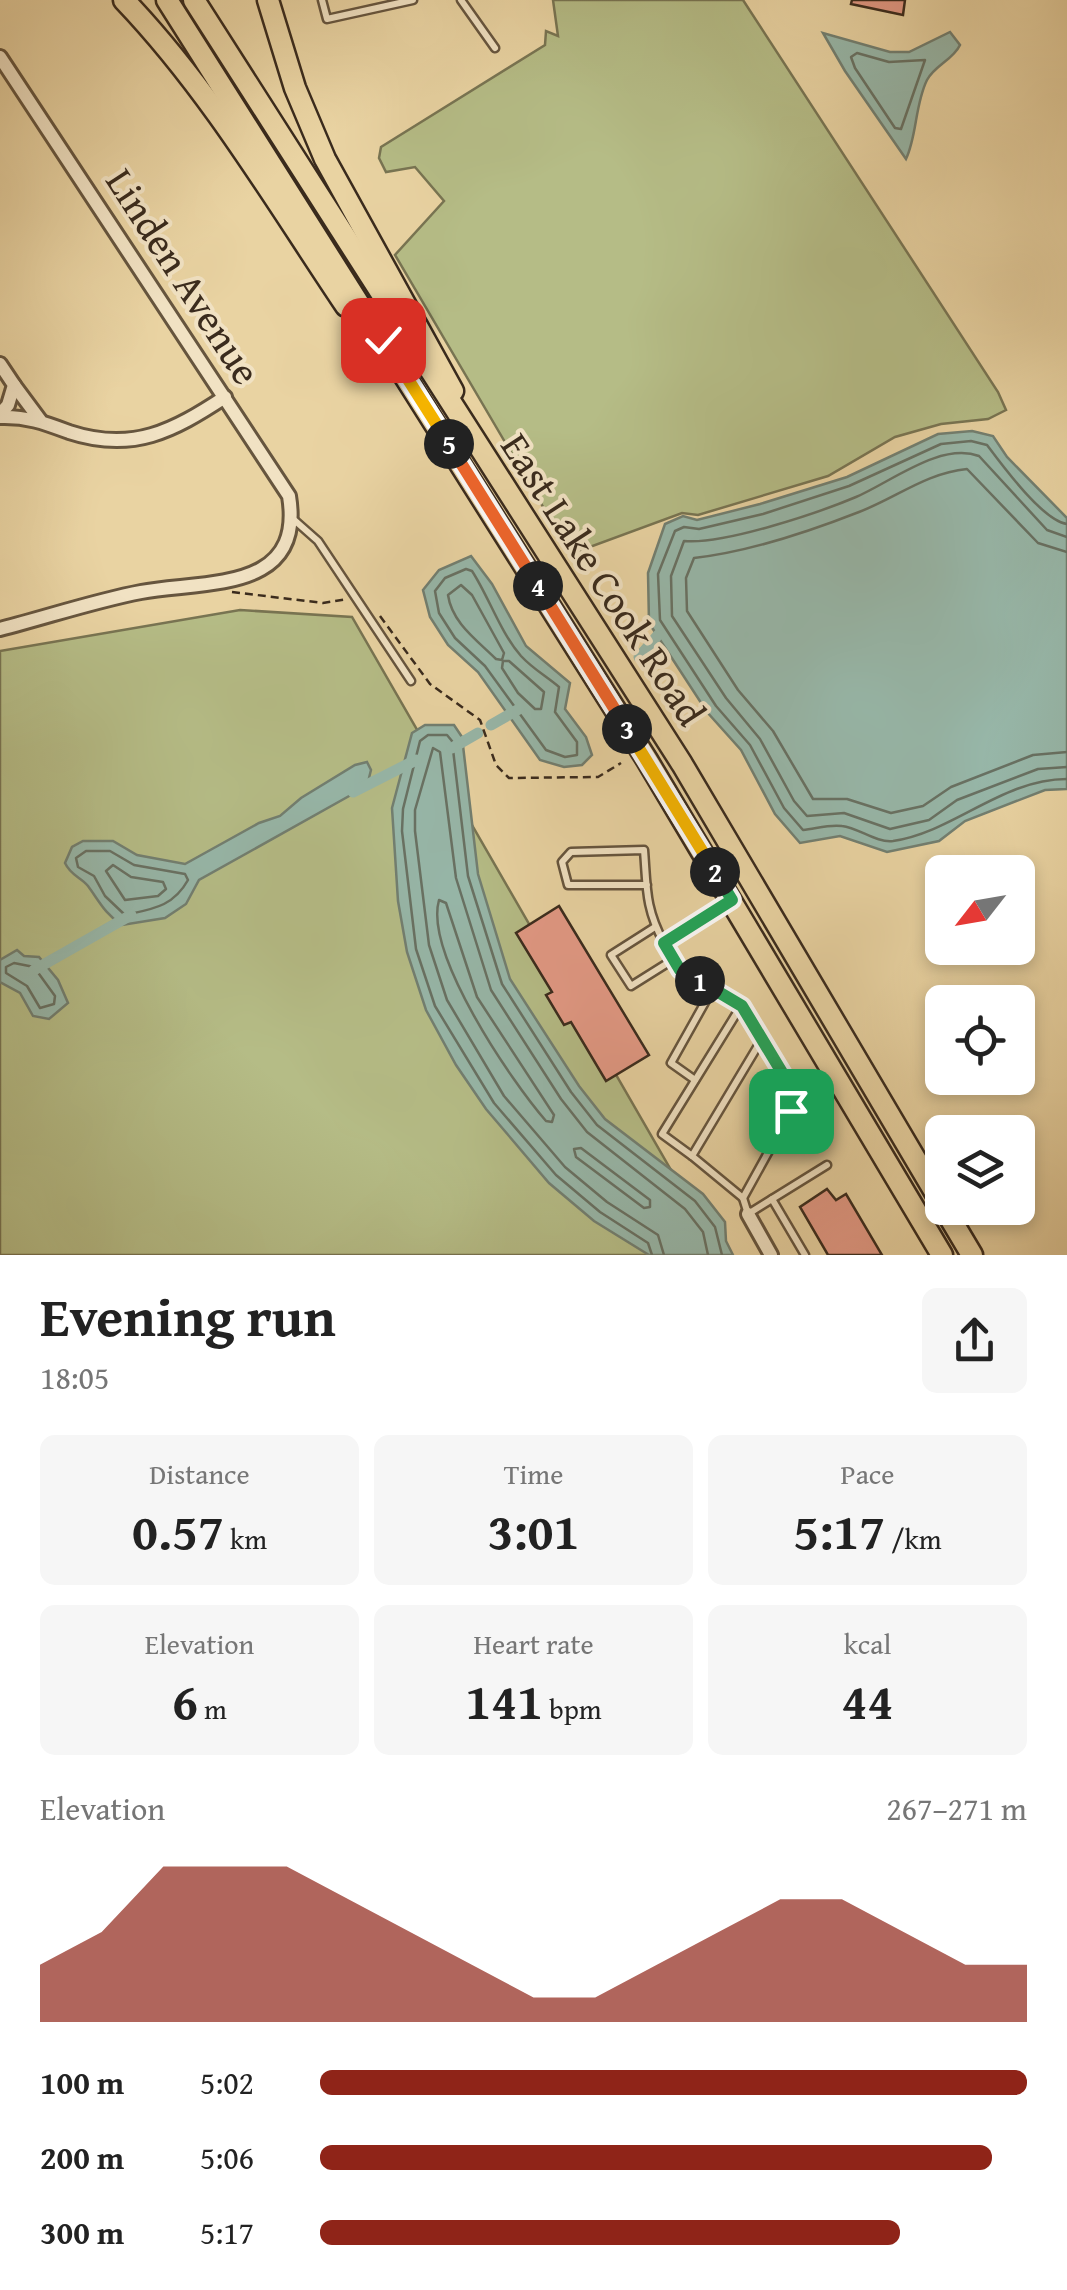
<!DOCTYPE html>
<html lang="en">
<head>
<meta charset="utf-8">
<style>
  :root { --surface:#fff; --page:#f6f6f6; --text:#222; --muted:#767676; --accent:#8f2418 }
  body { margin:0; font-family:"Gentium Book Plus",serif; background:var(--page); color:var(--text); height:100vh; display:flex; flex-direction:column; font-size:38px; white-space:nowrap }
  * { box-sizing:border-box; margin:0 }
  p { font-size:32px; color:var(--muted) }
  .icon { flex:none; width:55px; height:55px; fill:none; stroke:currentColor; stroke-width:2; stroke-linecap:round; stroke-linejoin:round }
  .map { position:relative; height:1255px; overflow:hidden }
  .panel { display:flex; flex-direction:column; background:var(--surface); flex:1 }
  .panel>* { flex:none }
  .needle { width:65px; rotate:239deg }
  .tools { position:absolute; left:925px; top:855px; display:grid; gap:20px }
  .tools a { display:grid; place-items:center; width:110px; height:110px; border-radius:15px; background:var(--surface); box-shadow:0 5px 15px #0003; font-size:50px }
  .pin { position:absolute; display:grid; place-items:center; width:85px; height:85px; color:#fff; margin:-42px; border-radius:20px; box-shadow:0 5px 15px #0006 }
  .km { position:absolute; width:50px; height:50px; margin:-25px; border-radius:50%; background:#222; color:#fff; font-size:28px; line-height:50px; text-align:center }
  .round { display:grid; place-items:center; flex:none; width:105px; height:105px; border-radius:15px; background:var(--page) }
  .head { display:flex; align-items:center; justify-content:space-between; height:170px; padding:0 40px }
  h1 { font-size:55px; font-weight:600; line-height:75px }
  .stats { display:grid; grid-template-columns:repeat(3,1fr); gap:15px; height:170px; padding:10px 40px }
  .stats div { display:grid; align-content:center; border-radius:15px; background:var(--page); text-align:center }
  .stats b { font-size:50px; font-weight:600 }
  .stats small { font-size:28px; font-weight:400 }
  .stats p { font-size:28px }
  .chart { height:280px; padding:20px 40px }
  .chart p { display:flex; justify-content:space-between }
  .chart svg { width:100%; height:180px; margin-top:10px; fill:var(--accent); opacity:.7 }
  ul { padding:0 40px; list-style:none; font-size:32px }
  li { display:grid; grid-template-columns:160px 120px 1fr; align-items:center; height:75px }
  li i { height:25px; border-radius:12px; background:var(--accent) }
  .map>svg:first-child { display:block }
  .green { fill:#b5bc86; stroke:#787452; stroke-width:2.5 }
  .water { fill:#97b7a9; stroke:#727f71; stroke-width:2.5 }
  .lines { fill:none; stroke-linecap:round; stroke-linejoin:round }
  .shore { stroke:#687163; stroke-width:2.5 }
  .canal { stroke:#97b7a9; stroke-width:11 }
  .building { fill:#e49a86; stroke:#3a2b1d; stroke-width:2.5 }
  .lane-casing { stroke:#66553e; stroke-width:11 }
  .street-casing { stroke:#66553e; stroke-width:18 }
  .primary-casing { stroke:#3a2b1d; stroke-width:25 }
  .path { stroke:#3a2b1d; stroke-width:2.5; stroke-dasharray:8 5; stroke-linecap:butt }
  .lane { stroke:#f1e2c3; stroke-width:6 }
  .street { stroke:#f1e2c3; stroke-width:12 }
  .primary { stroke:#e9d3a2; stroke-width:20 }
  .split-1-casing { stroke:#fff; stroke-width:20 }
  .split-2-casing { stroke:#fff; stroke-width:20 }
  .split-3-casing { stroke:#fff; stroke-width:20 }
  .split-4-casing { stroke:#fff; stroke-width:20 }
  .split-5-casing { stroke:#fff; stroke-width:20 }
  .split-6-casing { stroke:#fff; stroke-width:20 }
  .split-1 { stroke:#22a559; stroke-width:12 }
  .split-2 { stroke:#22a559; stroke-width:12 }
  .split-3 { stroke:#f5b400; stroke-width:12 }
  .split-4 { stroke:#f0652b; stroke-width:12 }
  .split-5 { stroke:#f0652b; stroke-width:12 }
  .split-6 { stroke:#f5b400; stroke-width:12 }
  .labels { text-anchor:middle; dominant-baseline:central; stroke-width:8; stroke-linejoin:round; paint-order:stroke }
  .street-label { font-size:40px; fill:#3a2b1d; stroke:#f1e2c3 }
</style>
</head>
<body>
<div class="map">
<svg width="1067" height="1255" viewBox="0 0 1067 1255">
  <rect width="100%" height="100%" fill="#e9d3a2"/>
  <filter id="stains"><feTurbulence type="fractalNoise" baseFrequency=".002" numOctaves="4"/><feColorMatrix values="0 0 0 0 .2 0 0 0 0 .09 0 0 0 0 .02 0 0 0 .5 -.17"/></filter>
  <radialGradient id="worn" r=".72"><stop offset=".6" stop-color="#630" stop-opacity="0"/><stop offset="1" stop-color="#630" stop-opacity=".3"/></radialGradient>
  <g class="green">
    <polygon points="553,0 743,0 998,392 1006,410 988,419 941,424 895,437 828,476 698,515 682,513 579,551 569,551 395,255 444,201 415,167 386,172 379,158 381,147 545,45 546,31 558,36"/>
    <polygon points="240,610 352,617 720,1255 0,1255 0,651"/>
  </g>
  <g class="water">
    <path d="M950,32l10,13c-7,15 -25,20 -33,35 -12,24 -10,56 -21,79l-61,-88 -22,-38 67,19h19z"/>
    <polygon points="972,431 993,436 1007,457 1067,518 1067,789 1045,790 965,821 939,841 887,852 840,836 800,843 775,814 741,750 707,712 649,623 648,573 665,524 683,516 697,520 760,504 847,477 938,434"/>
    <polygon points="471,556 492,584 526,646 570,683 565,709 586,737 592,755 582,765 564,767 540,760 478,672 448,645 430,617 423,590 439,570"/>
    <polygon points="425,725 454,725 462,737 478,874 510,979 579,1086 605,1119 703,1194 725,1222 726,1241 733,1255 649,1255 594,1221 549,1183 486,1109 456,1065 426,1010 407,952 398,901 392,808 412,733"/>
    <path d="M367,762l4,8 -4,16 -168,94 -13,24 -21,14 -43,7c-17,-11 -23,-24 -34,-39 -7,-9 -17,-10 -23,-23l7,-16 11,-6h30l24,14 48,9 74,-41 21,-7 21,-18 54,-33z"/>
    <polygon points="17,950 24,956 39,957 58,980 68,1003 49,1019 33,1016 20,993 0,982 0,960"/>
  </g>
  <g class="lines">
    <g class="shore">
      <polygon points="857,53 889,62 925,60 901,129 895,128 855,68 851,57"/>
      <path d="M1067,524c-24,-3 -65,-59 -80,-79l-16,-4 -30,3 -92,42 -86,28 -64,15 -15,-2 -9,4 -17,43 2,46 56,86 34,39 34,63 19,22c12,-1 26,-6 39,-4 17,2 34,17 51,15 61,-9 109,-62 174,-62"/>
      <path d="M1067,537l-20,-7 -68,-74c-39,-14 -88,26 -123,41 -38,16 -133,48 -172,44l-13,35 1,40 54,82 34,41 34,62 13,15 37,-3 46,16 39,-9 28,-20 81,-31 29,-2"/>
      <path d="M1067,552l-29,-9 -71,-74c-41,4 -71,29 -108,43 -51,20 -111,40 -165,46l-8,20 1,33 51,79 35,41 40,68h34l44,14 32,-7 28,-19 82,-32 34,-3"/>
      <path d="M466,569l6,2c17,26 28,61 49,85 12,13 25,20 38,31l-4,25 22,30v13l-12,2 -19,-7 -61,-84 -30,-28 -16,-25 -4,-22 10,-13z"/>
      <path d="M461,585l11,10 32,58 -2,7 -6,-1c-19,-19 -44,-36 -48,-64z"/>
      <polygon points="503,661 509,661 544,692 541,709 535,709 518,693 502,668"/>
      <path d="M86,851h24l24,14 51,9 3,6c-15,27 -36,29 -63,35l-20,-19 -11,-20 -16,-9 -2,-9z"/>
      <polygon points="113,865 131,877 163,882 166,889 158,896 125,900 106,871"/>
      <path d="M439,900l7,3 31,94 77,118 -2,7 -6,-1c-35,-40 -122,-168 -107,-221z"/>
      <polygon points="14,963 34,967 55,996 54,1004 40,1008 27,986 6,973 6,967"/>
      <polygon points="581,1148 650,1200 650,1207 644,1208 576,1157 574,1149"/>
      <polyline points="652,1255 648,1243 600,1212 556,1175 494,1103 435,1006 416,949 402,831 403,809 420,741 428,735 447,735 452,741 468,876 502,984 571,1092 597,1125 695,1201 715,1227 722,1255"/>
      <polyline points="664,1255 658,1235 607,1202 565,1167 504,1096 447,1000 429,945 415,831 415,810 433,748 440,752 456,878 491,990 561,1099 587,1132 685,1209 703,1232 708,1255"/>
    </g>
    <g class="canal">
      <polyline points="639,657 658,635"/>
      <polyline points="491,725 519,709"/>
      <polyline points="452,748 478,733"/>
      <polyline points="353,792 416,760"/>
      <polyline points="34,970 131,915"/>
    </g>
  </g>
  <g class="building">
    <polygon points="852,0 905,0 903,15 851,4"/>
    <polygon points="559,906 649,1055 606,1081 571,1022 564,1025 546,995 552,992 516,933"/>
    <polygon points="827,1189 836,1200 846,1194 882,1255 828,1255 800,1207"/>
  </g>
  <g class="lines">
    <defs>
      <g id="lane">
        <polyline points="322,0 327,19 413,0"/>
        <polyline points="461,0 495,48"/>
        <polyline points="292,518 318,541 411,681"/>
        <path d="M647,885h-79l-6,-23 9,-10 73,-2c3,38 1,58 20,93l63,-40"/>
        <polyline points="655,927 611,955 631,986 674,959"/>
        <polyline points="664,943 680,970 741,1006 792,1089 791,1111 743,1198 692,1156 762,1039"/>
        <polyline points="695,1080 671,1063 713,988"/>
        <polyline points="692,1156 662,1134 741,1006"/>
        <polyline points="743,1198 748,1214 827,1165"/>
        <polyline points="772,1199 805,1255"/>
      </g>
      <g id="street">
        <path d="M0,57l289,439c16,98 -86,84 -148,96 -47,9 -94,25 -141,37"/>
        <polyline points="0,364 14,385 8,405 0,414"/>
        <polyline points="14,385 40,420"/>
        <path d="M0,417c27,-1 45,6 69,15 64,21 104,-1 156,-35"/>
        <polyline points="748,1214 771,1255"/>
      </g>
      <g id="primary">
        <path d="M124,0c87,91 152,202 222,306"/>
        <polyline points="167,0 647,760 942,1255"/>
        <polyline points="194,0 682,764 942,1204"/>
        <polyline points="268,0 295,88 325,159 453,391"/>
        <polyline points="944,1208 972,1255"/>
      </g>
    </defs>
    <use href="#lane" class="lane-casing"/>
    <use href="#street" class="street-casing"/>
    <use href="#primary" class="primary-casing"/>
    <g class="path">
      <polyline points="232,592 323,603 348,599"/>
      <polyline points="380,616 430,684 480,720 496,765 509,778 598,777 621,763"/>
    </g>
    <use href="#lane" class="lane"/>
    <use href="#street" class="street"/>
    <use href="#primary" class="primary"/>
  </g>
  <g class="lines">
    <defs>
      <polyline id="split-1" points="700,981 742,1006 792,1089 791,1111"/>
      <polyline id="split-2" points="700,981 680,970 664,943 732,900 715,872"/>
      <polyline id="split-3" points="627,729 715,872"/>
      <polyline id="split-4" points="538,586 627,729"/>
      <polyline id="split-5" points="449,444 538,586"/>
      <polyline id="split-6" points="383,340 449,444"/>
    </defs>
    <use href="#split-1" class="split-1-casing"/>
    <use href="#split-2" class="split-2-casing"/>
    <use href="#split-3" class="split-3-casing"/>
    <use href="#split-4" class="split-4-casing"/>
    <use href="#split-5" class="split-5-casing"/>
    <use href="#split-6" class="split-6-casing"/>
    <use href="#split-1" class="split-1"/>
    <use href="#split-2" class="split-2"/>
    <use href="#split-3" class="split-3"/>
    <use href="#split-4" class="split-4"/>
    <use href="#split-5" class="split-5"/>
    <use href="#split-6" class="split-6"/>
  </g>
  <g class="labels">
    <g class="street-label">
      <text transform="translate(184 276) rotate(57)">Linden Avenue</text>
      <text transform="translate(604 579) rotate(57)">East Lake Cook Road</text>
    </g>
  </g>
  <rect width="100%" height="100%" filter="url(#stains)"/>
  <rect width="100%" height="100%" fill="url(#worn)"/>
</svg>
<div class="tools">
<a><svg class="needle" viewBox="-14 -14 28 28"><path d="M0-13l5 13h-10z" fill="#e53935"/><path d="M0 13l5-13h-10z" fill="#767676"/></svg></a>
<a><svg class="icon" aria-label="locate" viewBox="0 0 24 24"><circle cx="12" cy="12" r="6"/><path d="M12 2v4M12 18v4M2 12h4M18 12h4"/></svg></a>
<a><svg class="icon" aria-label="layers" viewBox="0 0 24 24"><path d="M12 4l9 5-9 5-9-5zM3 14l9 5 9-5"/></svg></a>
</div>
<div class="pin" style="left:791px;top:1111px;background:#1e9e55"><svg class="icon" aria-label="arrive" viewBox="0 0 24 24"><path d="M6 21V4h12l-3 4 3 4H6"/></svg></div>
<div class="pin" style="left:383px;top:340px;background:#d93025"><svg class="icon" aria-label="check" viewBox="0 0 24 24"><path d="M5 12l5 5 9-10"/></svg></div>
<b class="km" style="left:700px;top:981px">1</b>
<b class="km" style="left:715px;top:872px">2</b>
<b class="km" style="left:627px;top:729px">3</b>
<b class="km" style="left:538px;top:586px">4</b>
<b class="km" style="left:449px;top:444px">5</b>
</div>
<section class="panel">
<div class="head"><div><h1>Evening run</h1><p>18:05</p></div><a class="round"><svg class="icon" aria-label="share" viewBox="0 0 24 24"><path d="M12 15V3M7 8l5-5 5 5M5 13v7h14v-7"/></svg></a></div>
<div class="stats">
<div><p>Distance</p><b>0.57<small> km</small></b></div>
<div><p>Time</p><b>3:01</b></div>
<div><p>Pace</p><b>5:17<small> /km</small></b></div>
</div>
<div class="stats">
<div><p>Elevation</p><b>6<small> m</small></b></div>
<div><p>Heart rate</p><b>141<small> bpm</small></b></div>
<div><p>kcal</p><b>44</b></div>
</div>
<div class="chart"><p><span>Elevation</span>267–271 m</p>
<svg viewBox="0 0 160 44" preserveAspectRatio="none"><path d="M0 44V30L10 22L20 6L30 6L40 6L50 14L60 22L70 30L80 38L90 38L100 30L110 22L120 14L130 14L140 22L150 30L160 30V44z"/></svg>
</div>
<ul>
<li><b>100 m</b>5:02<i style="width:100%"></i></li>
<li><b>200 m</b>5:06<i style="width:95%"></i></li>
<li><b>300 m</b>5:17<i style="width:82%"></i></li>
</ul>
</section>
</body>
</html>
